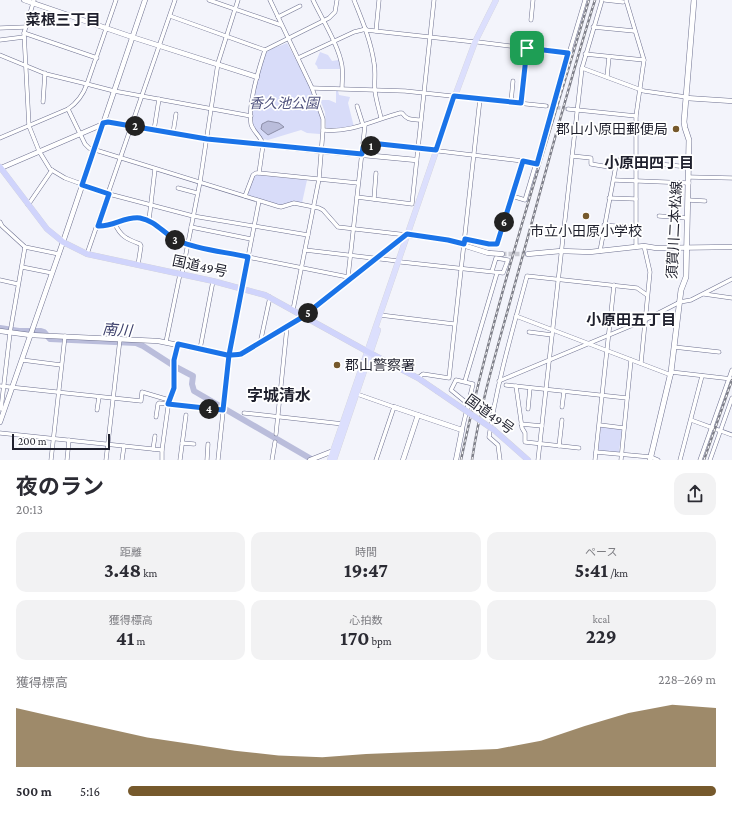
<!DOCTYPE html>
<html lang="ja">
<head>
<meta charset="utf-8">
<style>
  :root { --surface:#fff; --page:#f2f2f3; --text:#2b2b33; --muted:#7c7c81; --accent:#76592c }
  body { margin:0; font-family:"Crimson Pro","Noto Sans JP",serif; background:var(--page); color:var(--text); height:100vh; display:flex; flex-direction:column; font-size:15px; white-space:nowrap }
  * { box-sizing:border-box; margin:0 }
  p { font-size:13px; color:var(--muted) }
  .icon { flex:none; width:22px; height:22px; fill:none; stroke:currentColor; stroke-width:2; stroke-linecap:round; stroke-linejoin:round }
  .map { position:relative; height:460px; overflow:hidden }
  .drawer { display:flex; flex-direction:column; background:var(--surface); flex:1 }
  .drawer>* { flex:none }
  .scale { position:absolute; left:12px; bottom:10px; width:98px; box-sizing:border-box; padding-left:4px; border:2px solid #1f202d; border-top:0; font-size:11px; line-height:14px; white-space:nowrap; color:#1f202d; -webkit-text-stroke:3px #fff; paint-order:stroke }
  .pin { position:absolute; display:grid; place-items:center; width:34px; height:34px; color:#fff; margin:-17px; border-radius:8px; box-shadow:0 2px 6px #0006 }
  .km { position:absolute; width:20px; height:20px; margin:-10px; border-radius:50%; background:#222; color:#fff; font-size:11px; line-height:20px; text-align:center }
  .round { display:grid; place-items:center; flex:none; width:42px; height:42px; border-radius:12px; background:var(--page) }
  .overview { display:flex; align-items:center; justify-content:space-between; height:68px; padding:0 16px }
  h1 { font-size:22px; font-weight:700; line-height:30px }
  .stats { display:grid; grid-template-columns:repeat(3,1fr); gap:6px; height:68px; padding:4px 16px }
  .stats div { display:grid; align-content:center; border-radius:10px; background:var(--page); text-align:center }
  .stats b { font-size:20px; font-weight:700 }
  .stats small { font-size:11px; font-weight:400 }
  .stats p { font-size:11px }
  .chart { height:112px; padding:8px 16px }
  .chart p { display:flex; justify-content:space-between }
  .chart svg { width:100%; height:72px; margin-top:4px; fill:var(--accent); opacity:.7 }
  ul { padding:0 16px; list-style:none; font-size:13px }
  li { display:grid; grid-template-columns:64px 48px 1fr; align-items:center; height:30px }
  li i { height:10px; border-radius:5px; background:var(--accent) }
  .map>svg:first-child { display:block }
  .green { fill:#d8dcf9 }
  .water { fill:#babddb; stroke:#8c8ea7 }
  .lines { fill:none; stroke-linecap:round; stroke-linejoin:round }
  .river { stroke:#babddb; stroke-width:6 }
  .minor-tunnel { stroke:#c9cad2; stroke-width:3.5; stroke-dasharray:3.5 2; stroke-linecap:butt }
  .tertiary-tunnel { stroke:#c9cad2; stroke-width:4.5; stroke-dasharray:4.5 2; stroke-linecap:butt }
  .minor-casing { stroke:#6e7190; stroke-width:4.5 }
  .tertiary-casing { stroke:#6e7190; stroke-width:5.5 }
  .secondary-casing { stroke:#6e7190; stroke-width:6 }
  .primary-casing { stroke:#d2d2d5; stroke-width:6 }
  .trunk-casing { stroke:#d2d2d5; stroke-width:6 }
  .minor { stroke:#fff; stroke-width:3.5 }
  .tertiary { stroke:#fff; stroke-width:4.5 }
  .secondary { stroke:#fff; stroke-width:5 }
  .primary { stroke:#dcdffd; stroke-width:5.5 }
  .trunk { stroke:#d0d4fc; stroke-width:5.5 }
  .rail-casing { stroke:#7e7f89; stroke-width:2.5 }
  .rail { stroke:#fff; stroke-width:1; stroke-dasharray:3; stroke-linecap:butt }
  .trunk-bridge-casing { stroke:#d2d2d5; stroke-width:6; stroke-linecap:butt }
  .trunk-bridge { stroke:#d0d4fc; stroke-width:5.5 }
  .route-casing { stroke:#fff; stroke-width:8 }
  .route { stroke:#1a73e8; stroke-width:5 }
  .poi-dot { fill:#76592c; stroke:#fff; stroke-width:1.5 }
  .labels { text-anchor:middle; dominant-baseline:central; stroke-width:3.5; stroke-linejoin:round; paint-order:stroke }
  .park-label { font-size:14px; font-style:italic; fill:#4f527e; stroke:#fff }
  .poi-label { font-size:14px; fill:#1f202d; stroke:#fff; text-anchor:end }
  .street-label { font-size:14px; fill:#1f202d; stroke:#fff }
  .neighbourhood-label { font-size:15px; font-weight:bold; fill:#1f202d; stroke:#fff }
  .water-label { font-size:15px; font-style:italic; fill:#3e416c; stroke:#fff }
  .quarter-label { font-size:16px; font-weight:bold; fill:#1f202d; stroke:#fff }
</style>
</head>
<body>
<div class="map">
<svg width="732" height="460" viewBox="0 0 732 460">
  <rect width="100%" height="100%" fill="#f3f4fb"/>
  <g class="green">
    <path d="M287,43l23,43 11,32 -1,16 -13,-1 -6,-3 -33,10 -5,-1c-4,-5 -11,-11 -11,-18 -1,-10 8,-59 13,-67 4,-6 16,-8 22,-11z"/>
    <polygon points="320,52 328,55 332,61 339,60 340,69 318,69 317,66 315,64"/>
    <polygon points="336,91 338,91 339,95 350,97 348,103 354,127 327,129 326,127 325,112 320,100 329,100 336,103"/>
    <polygon points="256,175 307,180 302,203 277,205 247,195 254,176"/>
    <polygon points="601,427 622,429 619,452 598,451"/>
  </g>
  <polygon class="water" points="268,121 279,123 284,127 268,135 261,129 262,124"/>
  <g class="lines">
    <polyline class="river" points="0,328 19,331 41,331 44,332 50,339 136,343 143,346 174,366 193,376 192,384 194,391 313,460"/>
    <polyline class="minor-tunnel" points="546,106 568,109"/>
    <polyline class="tertiary-tunnel" points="502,254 528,254"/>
    <defs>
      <g id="minor">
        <polyline points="34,0 24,33 29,126 39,151 50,169 65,178 109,194 193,216 308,235"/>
        <polyline points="209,0 281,25"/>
        <polyline points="270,0 312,88 323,119 323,130 319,179 293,310"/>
        <path d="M313,0c9,19 26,46 29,66 1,8 0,15 0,22"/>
        <path d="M354,0c8,20 17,41 20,63 2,9 0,18 1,28 1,9 4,18 6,27"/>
        <polyline points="605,0 623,2"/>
        <polyline points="626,0 644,60 636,116 636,247"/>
        <polyline points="170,16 265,50 329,18 335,12 337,0"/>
        <polyline points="278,17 300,6"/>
        <polyline points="531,20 533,0"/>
        <polyline points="593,27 634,31"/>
        <polyline points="0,28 26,27"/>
        <polyline points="366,30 475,42"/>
        <polyline points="376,31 379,0"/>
        <polyline points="24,33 97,58"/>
        <polyline points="0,40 24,37"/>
        <polyline points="478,42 568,53"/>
        <path d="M265,50c-6,18 -17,55 -14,74 2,8 11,13 12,21l-4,28 99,10"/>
        <polyline points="585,54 644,60"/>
        <polyline points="0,55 46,74 87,84 114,91 251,116"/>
        <polyline points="298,58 354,32 366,29"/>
        <polyline points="582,68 644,91 686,97"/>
        <polyline points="607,77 609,57"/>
        <polyline points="312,88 405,91 546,106"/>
        <polyline points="43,102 45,73"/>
        <polyline points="511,102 513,81"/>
        <polyline points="521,103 527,48"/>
        <polyline points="357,106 363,125"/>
        <polyline points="68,109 85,144 89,148 277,206 281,207 294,203 319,208 323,210 338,227 407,235"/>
        <polyline points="568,109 636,116"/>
        <polyline points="154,130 159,99"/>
        <path d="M323,130c28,3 51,-10 77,-17h2c6,8 10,6 19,7"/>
        <polyline points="173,133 176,114"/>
        <path d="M0,138l68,-29c9,-6 15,-14 19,-25l29,-84"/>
        <polyline points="363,147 380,144 436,150"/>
        <polyline points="439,151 523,161 537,164"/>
        <polyline points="572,156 591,158 591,164 615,168"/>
        <polyline points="689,177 732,178"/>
        <polyline points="614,180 689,183"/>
        <polyline points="178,188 197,193"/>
        <polyline points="245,196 253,175 256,173 259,173"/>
        <polyline points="512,196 525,200 585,0"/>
        <polyline points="357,197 412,204 434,0"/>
        <polyline points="609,198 636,199"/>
        <polyline points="374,199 376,173"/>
        <polyline points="688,200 705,201"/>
        <polyline points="28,205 52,170"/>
        <polyline points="659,216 687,218"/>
        <polyline points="149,220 155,169"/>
        <polyline points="0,222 2,226 25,247 59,254"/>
        <path d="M115,224c6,13 12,15 25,20l1,2 -3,19"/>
        <polyline points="604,225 636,228"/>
        <path d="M98,226c15,1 26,-9 39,-8 16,1 22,11 34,19 5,4 11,6 17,8l160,32"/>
        <polyline points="191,227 251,239"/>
        <polyline points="465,239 489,244 497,244 523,161"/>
        <polyline points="305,250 398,261"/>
        <polyline points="600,251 617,160 689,167"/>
        <polyline points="87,254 175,0"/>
        <polyline points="401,262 503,273 508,260 496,258 492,271"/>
        <polyline points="22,267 52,273"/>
        <polyline points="182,274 200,182 218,63 238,0"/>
        <polyline points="349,278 348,277 365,125"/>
        <polyline points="0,280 18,284"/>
        <polyline points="704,294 732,298"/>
        <polyline points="380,315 454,324"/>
        <polyline points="516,316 671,375"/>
        <polyline points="529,332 552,335"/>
        <polyline points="166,342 180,274"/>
        <polyline points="262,342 261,339 270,297"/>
        <polyline points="674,347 719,352"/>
        <polyline points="200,349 213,281"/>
        <polyline points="22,360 61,365"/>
        <polyline points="641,363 650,272 644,246"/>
        <polyline points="671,372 732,379"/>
        <polyline points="418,378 423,374 449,378 480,99"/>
        <polyline points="465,381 497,273"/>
        <polyline points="499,381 645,320 680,302 691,300 732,279"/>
        <polyline points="506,385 627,398"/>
        <polyline points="0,386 141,401 142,392 169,400"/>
        <polyline points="516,386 522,428 525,433 525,442 579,448"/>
        <polyline points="357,394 394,407 376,460"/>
        <polyline points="562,407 564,391"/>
        <polyline points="1,409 10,333 25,247"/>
        <polyline points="528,409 530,388"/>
        <polyline points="97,410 99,397"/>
        <polyline points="244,413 343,424"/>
        <polyline points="156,417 158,404 159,403 223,410"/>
        <polyline points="691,420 732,435"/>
        <polyline points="521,424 542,426"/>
        <polyline points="600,425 624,428"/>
        <polyline points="462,430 473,384 456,380 451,390 468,404"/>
        <polyline points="0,433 162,450"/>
        <polyline points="276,434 287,327"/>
        <polyline points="182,443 194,444"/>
        <polyline points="559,446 562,420"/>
        <polyline points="153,449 155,436"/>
        <polyline points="596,452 651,457 658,460"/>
        <polyline points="51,460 65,336"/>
        <polyline points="67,460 69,440"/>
        <polyline points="106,460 120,339"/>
        <polyline points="122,460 124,446"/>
        <polyline points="162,460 162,450 169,400 174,388 174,360 178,344"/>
        <polyline points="180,460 186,415"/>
        <polyline points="207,460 208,444"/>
        <polyline points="218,460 229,355 259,201"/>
        <polyline points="272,460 275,442"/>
        <path d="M500,460l-2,-15 -9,-8c8,-55 24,-108 38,-161l110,12 10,7"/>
        <polyline points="538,460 582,68 602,0"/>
        <polyline points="595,460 614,285"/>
        <polyline points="621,460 631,360"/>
        <polyline points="680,460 702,376"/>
        <polyline points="700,460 732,370"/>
        <polyline points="710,460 732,398"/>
      </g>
      <g id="tertiary">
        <polyline points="24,0 132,37 257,77"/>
        <polyline points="686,98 732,101"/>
        <polyline points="1,168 108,122 207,139 321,151 416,160"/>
        <polyline points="528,254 561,251 590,252 644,246 656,248 732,247"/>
        <polyline points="0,331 30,335 158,341 227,355 241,355 301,318 407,235 447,240 488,253 502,254"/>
        <polyline points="394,407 462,430 456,460"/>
        <polyline points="0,422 63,242 145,0"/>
        <polyline points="310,460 333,451 334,451"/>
        <polyline points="403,460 418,415"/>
      </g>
      <polyline id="secondary" points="650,460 671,372 681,290 686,277 689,140 685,128 684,122 694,0"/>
      <g id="primary">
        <polyline points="330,460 455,96 475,42 496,0"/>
        <polyline points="334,460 378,330"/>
      </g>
      <g id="trunk">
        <polyline points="0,167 47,229 63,242 87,254 213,281 265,295 370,353 418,378 437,391"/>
        <polyline points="494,430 528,460"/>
      </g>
    </defs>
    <use href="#minor" class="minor-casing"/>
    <use href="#tertiary" class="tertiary-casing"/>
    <use href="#secondary" class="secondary-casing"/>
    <use href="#primary" class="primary-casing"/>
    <use href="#trunk" class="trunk-casing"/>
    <use href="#minor" class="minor"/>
    <use href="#tertiary" class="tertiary"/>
    <use href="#secondary" class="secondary"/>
    <use href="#primary" class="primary"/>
    <use href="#trunk" class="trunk"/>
    <defs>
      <g id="rail">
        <path d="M461,460c33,-156 83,-307 128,-460"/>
        <path d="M472,460c9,-61 28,-120 44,-180 26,-93 50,-188 79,-280"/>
        <polyline points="704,460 732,380"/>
      </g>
    </defs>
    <use href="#rail" class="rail-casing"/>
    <use href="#rail" class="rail"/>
    <defs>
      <polyline id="trunk-bridge" points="437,391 494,430"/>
    </defs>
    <use href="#trunk-bridge" class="trunk-bridge-casing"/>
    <use href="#trunk-bridge" class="trunk-bridge"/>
  </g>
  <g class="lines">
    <defs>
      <path id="route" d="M527,48l-6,55 -67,-7 -18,54 -56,-6 -17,3 -1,7 -155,-15 -99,-17 -5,1 -21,62 27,9 -11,32c15,1 27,-10 42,-8 17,3 24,17 39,23 19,9 48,11 69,16l-19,98 -6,55 -55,-6 6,-16v-28l4,-16 49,11c5,0 9,0 14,-1l60,-36 106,-84 41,6 16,4 1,-5 24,5h8l26,-83 14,3 31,-111 -41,-5"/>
    </defs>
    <use href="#route" class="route-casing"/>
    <use href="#route" class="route"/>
  </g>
  <g class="poi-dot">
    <circle cx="676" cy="129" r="4"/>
    <circle cx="586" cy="216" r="4"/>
    <circle cx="337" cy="365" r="4"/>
  </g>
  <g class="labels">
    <g class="park-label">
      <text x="284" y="103">香久池公園</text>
    </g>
    <g class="poi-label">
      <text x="668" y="129">郡山小原田郵便局</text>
      <text x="586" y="231" text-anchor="middle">市立小田原小学校</text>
      <text x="345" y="365" text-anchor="start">郡山警察署</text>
    </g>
    <g class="street-label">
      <text transform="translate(674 230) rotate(-87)">須賀川二本松線</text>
      <text transform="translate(200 266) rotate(12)">国道49号</text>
      <text transform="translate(490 414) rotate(36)">国道49号</text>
    </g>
    <g class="neighbourhood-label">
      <text x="63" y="20">菜根三丁目</text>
      <text x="649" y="163">小原田四丁目</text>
      <text x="631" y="320">小原田五丁目</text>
    </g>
    <g class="water-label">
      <text transform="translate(117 330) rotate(4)">南川</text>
    </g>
    <g class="quarter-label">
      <text x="279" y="395">字城清水</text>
    </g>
  </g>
</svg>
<div class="scale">200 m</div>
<div class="pin" style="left:527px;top:48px;background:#1e9e55"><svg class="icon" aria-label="arrive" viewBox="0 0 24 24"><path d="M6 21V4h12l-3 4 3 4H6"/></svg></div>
<b class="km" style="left:371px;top:146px">1</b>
<b class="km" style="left:135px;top:126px">2</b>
<b class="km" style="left:175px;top:240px">3</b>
<b class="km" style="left:209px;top:409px">4</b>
<b class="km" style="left:308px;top:313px">5</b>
<b class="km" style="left:504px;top:222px">6</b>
</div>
<section class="drawer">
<div class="overview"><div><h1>夜のラン</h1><p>20:13</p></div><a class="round"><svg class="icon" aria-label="share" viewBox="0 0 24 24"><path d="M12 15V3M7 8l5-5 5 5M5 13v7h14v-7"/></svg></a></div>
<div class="stats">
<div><p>距離</p><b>3.48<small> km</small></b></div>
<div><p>時間</p><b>19:47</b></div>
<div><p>ペース</p><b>5:41<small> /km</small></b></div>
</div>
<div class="stats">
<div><p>獲得標高</p><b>41<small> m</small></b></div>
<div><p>心拍数</p><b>170<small> bpm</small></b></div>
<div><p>kcal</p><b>229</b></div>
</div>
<div class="chart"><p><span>獲得標高</span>228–269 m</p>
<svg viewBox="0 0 160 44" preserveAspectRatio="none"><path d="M0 44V8L10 14L20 20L30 26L40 30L50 34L60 37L70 38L80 36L90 35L100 34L110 33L120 28L130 19L140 11L150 6L160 8V44z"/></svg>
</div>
<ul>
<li><b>500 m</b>5:16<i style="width:100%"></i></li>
</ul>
</section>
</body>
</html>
